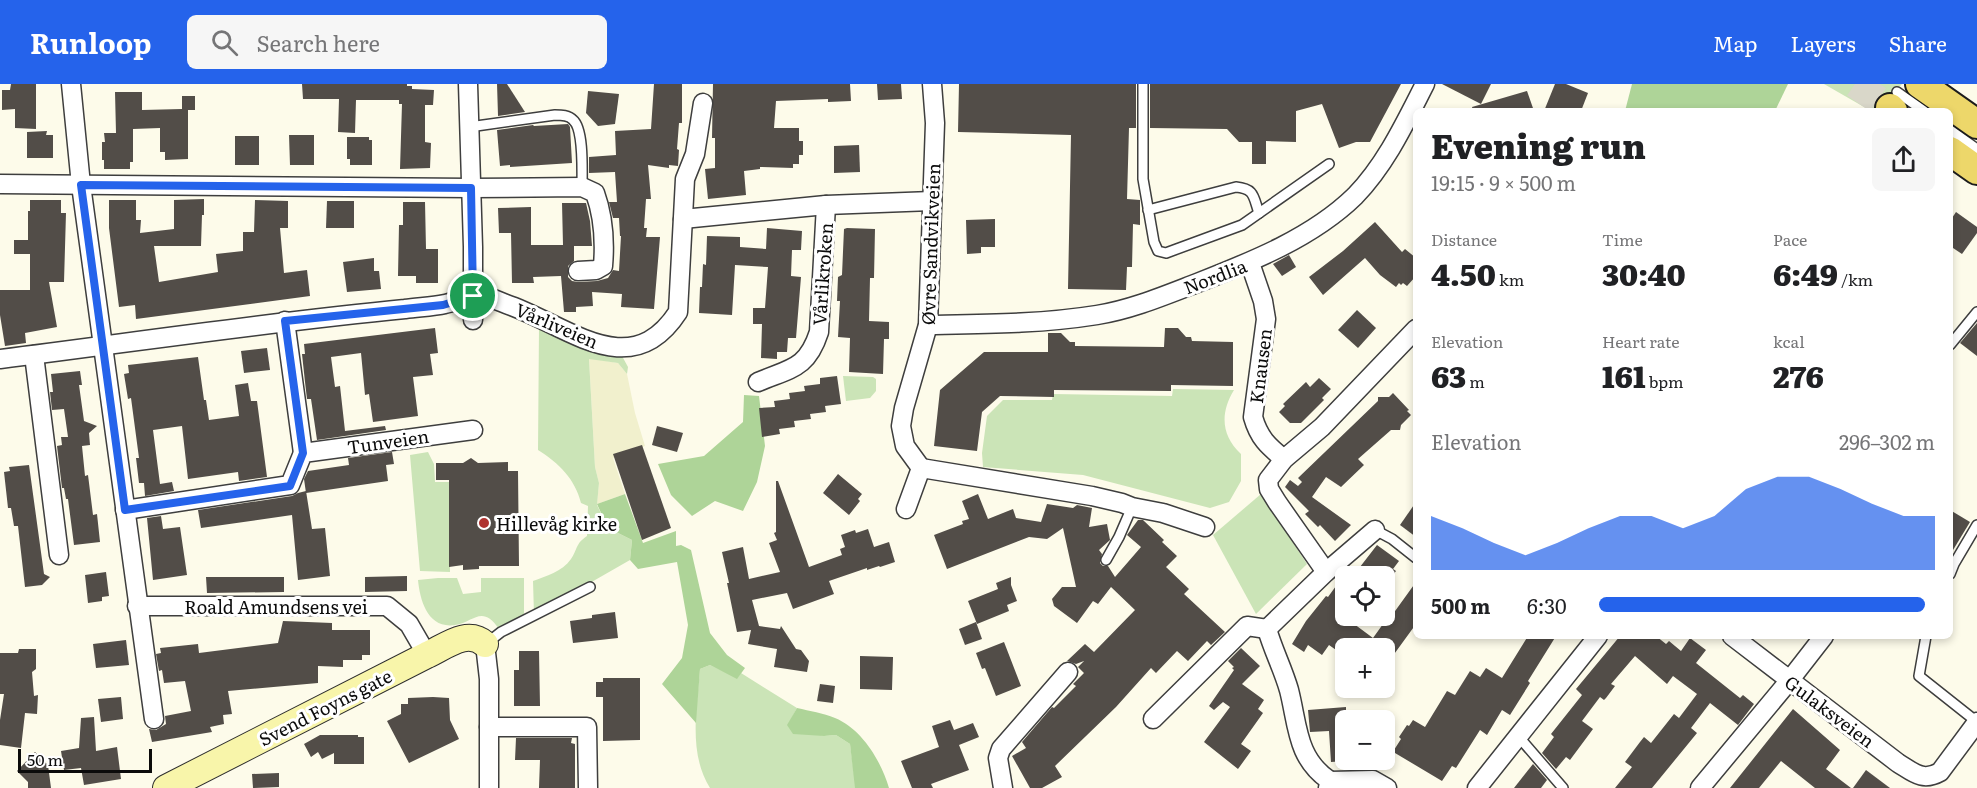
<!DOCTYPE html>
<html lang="en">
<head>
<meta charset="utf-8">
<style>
  :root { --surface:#fff; --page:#f6f6f6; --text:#202124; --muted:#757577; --accent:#2563eb }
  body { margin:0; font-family:Literata,serif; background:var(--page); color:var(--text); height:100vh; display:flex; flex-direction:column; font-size:22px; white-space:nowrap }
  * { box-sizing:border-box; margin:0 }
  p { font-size:20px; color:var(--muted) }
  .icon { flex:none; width:33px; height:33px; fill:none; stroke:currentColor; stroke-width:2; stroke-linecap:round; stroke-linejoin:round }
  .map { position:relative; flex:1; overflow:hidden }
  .sheet { position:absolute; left:1413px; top:24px; width:540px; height:531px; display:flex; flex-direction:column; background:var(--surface); border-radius:9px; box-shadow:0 3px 9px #0003 }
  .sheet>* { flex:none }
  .buttons { position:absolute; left:1335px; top:482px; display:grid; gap:12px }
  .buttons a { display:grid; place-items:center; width:60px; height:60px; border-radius:9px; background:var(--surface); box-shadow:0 3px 9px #0003; font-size:30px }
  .scale { position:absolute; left:18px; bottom:15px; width:134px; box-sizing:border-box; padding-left:6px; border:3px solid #0b0b0b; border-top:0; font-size:16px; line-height:21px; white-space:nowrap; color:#0b0b0b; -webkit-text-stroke:4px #fff; paint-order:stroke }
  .pin { position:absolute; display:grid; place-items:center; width:51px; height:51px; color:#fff; margin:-26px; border:3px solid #fff; border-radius:50%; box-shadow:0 2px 6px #0007 }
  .round { display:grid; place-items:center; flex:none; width:63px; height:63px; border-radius:9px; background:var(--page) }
  .head { display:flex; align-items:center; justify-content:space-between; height:102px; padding:0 18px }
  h1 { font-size:33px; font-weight:800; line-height:45px }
  .metrics { display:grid; grid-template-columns:repeat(3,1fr); gap:9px; height:102px; padding:6px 18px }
  .metrics div { display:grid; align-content:center }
  .metrics b { font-size:30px; font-weight:800 }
  .metrics small { font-size:16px; font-weight:400 }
  .metrics p { font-size:16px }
  .chart { height:168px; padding:12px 18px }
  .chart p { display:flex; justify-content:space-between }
  .chart svg { width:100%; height:108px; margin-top:6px; fill:var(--accent); opacity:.7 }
  ul { padding:0 18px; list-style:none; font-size:20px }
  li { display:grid; grid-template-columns:96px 72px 1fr; align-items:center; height:45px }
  li i { height:15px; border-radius:8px; background:var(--accent) }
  header { display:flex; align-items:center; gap:36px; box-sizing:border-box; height:84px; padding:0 30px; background:var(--accent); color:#fff }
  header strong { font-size:28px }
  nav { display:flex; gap:33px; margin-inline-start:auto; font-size:21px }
  .search { width:420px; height:54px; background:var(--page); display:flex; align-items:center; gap:15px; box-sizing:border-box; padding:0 21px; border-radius:9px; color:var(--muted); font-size:22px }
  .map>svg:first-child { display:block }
  .farmland { fill:#f1f0cd }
  .green { fill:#cbe4b7 }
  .forest { fill:#aed498 }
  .building { fill:#524d48 }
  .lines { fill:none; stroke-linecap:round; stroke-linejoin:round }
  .primary-tunnel { stroke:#d9d7c9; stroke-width:28; stroke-dasharray:28 14; stroke-linecap:butt }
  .lane-casing { stroke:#3e3e3e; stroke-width:12 }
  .street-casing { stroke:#3e3e3e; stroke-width:21 }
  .secondary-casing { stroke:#2d2d2d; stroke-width:28 }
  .primary-casing { stroke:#1c1c1c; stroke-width:32 }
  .lane { stroke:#fff; stroke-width:9 }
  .street { stroke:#fff; stroke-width:18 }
  .secondary { stroke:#f8f5aa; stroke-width:26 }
  .primary { stroke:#edd76a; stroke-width:28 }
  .route-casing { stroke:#fff; stroke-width:12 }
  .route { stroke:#2563eb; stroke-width:8 }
  .poi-dot { fill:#af322f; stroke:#fff; stroke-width:2 }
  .labels { text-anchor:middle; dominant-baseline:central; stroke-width:6; stroke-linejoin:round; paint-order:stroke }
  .street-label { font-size:18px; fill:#0b0b0b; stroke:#fff }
  .poi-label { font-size:18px; fill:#0b0b0b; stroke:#fff; text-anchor:start }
</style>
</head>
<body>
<header>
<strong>Runloop</strong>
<div class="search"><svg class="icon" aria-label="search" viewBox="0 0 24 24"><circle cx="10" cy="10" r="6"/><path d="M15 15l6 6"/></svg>Search here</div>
<nav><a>Map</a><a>Layers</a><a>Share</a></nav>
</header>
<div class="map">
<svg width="1977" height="704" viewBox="0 0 1977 704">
  <rect width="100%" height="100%" fill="#fdfbea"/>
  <polygon class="farmland" points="589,274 618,279 627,290 635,329 645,362 613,374 625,410 597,420 599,399 595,383"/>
  <g class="green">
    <polygon points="1824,0 1902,0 1892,11 1890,27 1871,27"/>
    <path d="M539,244l54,24 29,4 6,11 -1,7 -9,-11 -29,-4 6,108 4,16 -2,22 11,23 24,12 -2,20 -96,55 -1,-34c13,-5 29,-9 38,-22 7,-10 4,-15 16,-23l1,-30 -7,-3c-6,-24 -22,-40 -43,-53z"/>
    <polygon points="843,292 873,293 876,295 876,307 870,314 846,317"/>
    <path d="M1173,305l61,1c-14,23 -13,45 7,64v27l-12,21 -19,6 -127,-33 -100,-8 -1,-14 5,-37 16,-16h49l1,-6 119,2z"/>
    <polygon points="428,368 434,380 435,398 449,398 450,488 420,487 410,371"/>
    <polygon points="1261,410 1307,480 1256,530 1213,451"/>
    <path d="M438,494h19l6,16 18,-2v-14h43v39l-25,12c-17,-25 -25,-7 -44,-4 -27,4 -35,-24 -37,-45z"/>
    <path d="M710,581l27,13 4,-5 56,35 -9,17 36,11 12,-1 14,9 6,44h-146c-22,-35 -13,-80 -10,-119z"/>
  </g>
  <g class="forest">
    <polygon points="1632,0 1788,0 1775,27 1625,27"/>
    <polygon points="744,311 759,312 765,362 757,398 743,427 715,417 692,432 671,411 658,380 704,372 743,338"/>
    <polygon points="625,410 643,459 676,447 676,462 681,461 691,466 710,549 727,571 745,584 737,595 710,581 700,585 696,639 662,600 682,574 688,541 677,478 638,485 630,476 632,456 608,444 597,420"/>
    <path d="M797,624c13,3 26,5 38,10 27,11 46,43 54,70h-34l-5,-44 -14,-9 -12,1 -31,-2 -6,-9z"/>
  </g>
  <g class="building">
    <polygon points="11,0 36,0 36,45 15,44 15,25 2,26 2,6 10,6"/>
    <polygon points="302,0 407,0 407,2 412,2 412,5 434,6 433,21 425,21 425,58 431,59 430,84 400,85 402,20 399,20 399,16 356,16 355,49 338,48 339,15 303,15"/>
    <polygon points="497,0 507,0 525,28 498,32"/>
    <polygon points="654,0 682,0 682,39 679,39 677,65 679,66 678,82 669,81 669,84 648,81 651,115 646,115 644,144 647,144 646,153 660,153 654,225 621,223 622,210 592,208 593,222 576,223 576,228 564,228 561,192 533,193 534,199 512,199 511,149 499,149 498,124 531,123 531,161 563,161 562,119 586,119 590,137 592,162 574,162 574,177 568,182 568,193 572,197 578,198 597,197 608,194 613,186 619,187 621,152 620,152 619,134 613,134 609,118 617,118 615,88 589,89 589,73 616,71 615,47 651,45"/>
    <polygon points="713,0 850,0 851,17 828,18 828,15 776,17 774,44 799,44 799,57 803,57 803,71 799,71 799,80 793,80 793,84 760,83 760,85 744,87 746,111 708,115 705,85 715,84 715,54 712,54"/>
    <polygon points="877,0 901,0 902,15 878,16"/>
    <polygon points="959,0 1136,0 1136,44 1129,44 1127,115 1140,116 1140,141 1133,140 1132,183 1127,183 1126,206 1068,205 1071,51 958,48"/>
    <polygon points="1150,0 1401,0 1370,58 1356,58 1339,64 1322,20 1296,27 1296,58 1266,57 1266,80 1252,80 1252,58 1239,58 1227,45 1150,44"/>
    <polygon points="1442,0 1491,0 1481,20"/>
    <polygon points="1555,0 1566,0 1588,9 1581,27 1544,27"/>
    <polygon points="588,7 619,10 615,40 598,42 586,29"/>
    <polygon points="1527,7 1534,27 1473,27 1472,23"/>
    <polygon points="115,8 142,8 142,26 182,25 182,12 195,12 195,26 188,26 188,75 165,76 165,68 160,68 160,44 133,45 133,78 130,78 130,85 104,85 104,76 102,76 102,58 105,58 104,49 116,49"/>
    <polygon points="568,40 570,43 572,79 510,83 510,81 500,82 497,46 533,41 534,42"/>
    <polygon points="47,47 46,51 53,51 53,74 27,74 27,48"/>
    <polygon points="289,51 314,51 314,81 290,81"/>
    <rect x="235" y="52" width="24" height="29"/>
    <polygon points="347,53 369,53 369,56 372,56 372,81 350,81 350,75 347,75"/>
    <polygon points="859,61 860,88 834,89 834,62"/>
    <polygon points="204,115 204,131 202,131 201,162 154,162 159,198 218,188 216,170 243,167 243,148 254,148 255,116 288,117 288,144 280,144 284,189 307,186 310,212 136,235 135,221 119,223 109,144 109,116 136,116 136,136 141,136 140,149 174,145 174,116"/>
    <polygon points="30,116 61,116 61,129 66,129 64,198 49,198 57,243 25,249 26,259 5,262 0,231 0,206 30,206 30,170 14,170 14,156 28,156 28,127 30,127"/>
    <polygon points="327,117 354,117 354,144 326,144"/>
    <polygon points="403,118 425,118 426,165 438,165 438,199 416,199 416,192 398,192 399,141 403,141"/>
    <polygon points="1956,128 1977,143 1977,149 1962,170 1950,162 1950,137"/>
    <polygon points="995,135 995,163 981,163 981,169 967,170 966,136"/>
    <polygon points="1375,138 1402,168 1405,165 1416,174 1416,192 1407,202 1403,199 1401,201 1399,199 1396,203 1380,191 1365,174 1323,211 1309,193 1343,167"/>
    <polygon points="767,144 802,147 801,166 792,166 791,192 801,193 796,254 788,254 787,268 777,268 777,275 761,274 762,240 753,240 753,224 765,224 768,183 735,181 732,231 699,229 700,203 702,203 703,180 706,181 707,152 740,153 740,163 766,165"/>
    <polygon points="847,144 875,145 874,194 870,194 869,237 889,238 889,255 884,255 883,290 849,288 850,254 838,253 840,217 837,217 838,193 842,191 844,145"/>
    <polygon points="1289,171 1296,183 1282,192 1273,180"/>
    <polygon points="374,174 374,187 379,187 381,205 347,208 343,178"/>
    <polygon points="1357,226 1376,244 1358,264 1338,246"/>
    <polygon points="1977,239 1977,272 1960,259"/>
    <polygon points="435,244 438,269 430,270 433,291 413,293 418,332 373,338 369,310 365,311 361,269 331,273 335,303 340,302 345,347 385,342 386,346 317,356 311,315 307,315 305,298 302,270 305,270 304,260"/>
    <polygon points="1165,244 1178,244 1186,253 1191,253 1192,257 1233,258 1233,302 1171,301 1171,307 1054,306 1054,313 1000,312 982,328 977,367 934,362 940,306 984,268 1048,268 1048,249 1061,249 1070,258 1075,258 1075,262 1164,263"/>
    <polygon points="267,264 270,286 244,289 241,267"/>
    <polygon points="198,273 204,316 206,316 209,336 239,332 235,301 248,299 251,317 257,317 267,393 239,397 238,388 188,395 182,342 153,346 160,400 172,398 174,407 145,412 144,399 139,399 136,374 139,374 131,314 128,315 124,290 129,289 128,281"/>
    <polygon points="80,287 82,301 79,301 84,337 97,342 89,349 90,361 82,362 85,392 88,391 93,431 97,430 100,458 74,461 68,415 66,415 64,404 62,404 57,362 62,361 61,353 68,353 64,325 52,326 50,308 53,308 51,290"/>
    <polygon points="837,292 841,320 825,322 826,328 810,330 811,335 794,337 795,343 779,345 780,350 762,353 759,324 775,323 774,317 790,315 789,309 805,307 804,302 820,300 820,294"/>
    <polygon points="1319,294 1331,305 1322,314 1324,316 1301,339 1290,339 1279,328 1285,322 1283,320 1306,298 1310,303"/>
    <polygon points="1393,309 1409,326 1407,327 1411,331 1401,341 1400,346 1391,346 1358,375 1364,381 1341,403 1326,393 1312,413 1351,441 1335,457 1320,441 1318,443 1305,430 1309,427 1285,403 1290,396 1298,402 1302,398 1298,394 1378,317 1378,313 1389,313"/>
    <polygon points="657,342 683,349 677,368 652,361"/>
    <polygon points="642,361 671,444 642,456 613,370"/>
    <polygon points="392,368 394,380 386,381 388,397 306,409 304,395 308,387 349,381 348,374"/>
    <polygon points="471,374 478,379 508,378 508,387 518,387 519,482 479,482 479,485 463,486 463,481 449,483 449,396 436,396 436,379 463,379"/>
    <polygon points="29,381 44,490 50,493 42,501 25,503 18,442 14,442 11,424 8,424 4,388 10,387 9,383"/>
    <polygon points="838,390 862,410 858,415 860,417 849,431 823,409"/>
    <polygon points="776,397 778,397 809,483 842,471 840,465 845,463 841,451 855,446 856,449 868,445 874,463 889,458 895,478 880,483 879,482 867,486 867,484 829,497 834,510 793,525 787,509 752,516 759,542 780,545 781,542 796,565 801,566 809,577 807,588 774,583 777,565 748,560 751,546 737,548 727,499 729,499 722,468 743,463 749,495 780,488 769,459 777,456 774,449 776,448"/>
    <polygon points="306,407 312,445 325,444 330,492 298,496 292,431 201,444 198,426 292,412 298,409"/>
    <polygon points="978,410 988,435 1013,425 1016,434 1041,438 1047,420 1073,424 1077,421 1092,424 1089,443 1107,440 1110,456 1099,466 1102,470 1100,479 1103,482 1108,482 1115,493 1141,463 1127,451 1138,436 1143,436 1164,456 1162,458 1177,472 1166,483 1189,505 1184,510 1225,548 1211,561 1207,557 1188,577 1177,567 1156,589 1151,584 1116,623 1055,682 1062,693 1042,704 1030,704 1012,672 1026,664 1022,658 1052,623 1054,624 1076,602 1073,600 1084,589 1078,583 1084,577 1076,580 1067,577 1085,560 1094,568 1135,526 1111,503 1098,520 1093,517 1077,539 1054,522 1052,515 1062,503 1076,503 1063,444 1047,455 1029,453 947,485 934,451 963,440 962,437 969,435 962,417"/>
    <polygon points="1416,418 1416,453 1400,441"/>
    <polygon points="1950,426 1970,438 1950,471"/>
    <polygon points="161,432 163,445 180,443 187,491 153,496 147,434"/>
    <polygon points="1377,461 1399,477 1393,485 1396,487 1387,499 1384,497 1384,492 1353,492"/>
    <polygon points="106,488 109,512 102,513 102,517 88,519 85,491"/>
    <polygon points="407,492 407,507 365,508 365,493"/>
    <polygon points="206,493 284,493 284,508 207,509"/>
    <polygon points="1011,493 1011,501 1017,517 1007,521 1009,527 977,540 968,517 998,505 996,499"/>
    <polygon points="1416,498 1416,540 1384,584 1384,564 1346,564 1346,573 1329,561 1322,571 1308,561 1304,568 1292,560 1306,537 1326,512 1328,513 1336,502 1346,509 1346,534 1373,554 1383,540 1385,541"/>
    <polygon points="615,528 618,554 573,559 570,537 592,534 592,531"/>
    <polygon points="283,537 332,539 332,546 370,546 370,571 362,571 362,576 343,576 343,583 318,582 318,599 228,607 232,630 223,631 224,640 210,643 212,648 152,658 149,645 156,646 166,640 165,632 191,627 185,597 164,599 162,586 159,587 156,570 161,569 160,564 198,560 199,569 278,559"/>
    <polygon points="976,538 982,555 965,561 959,545"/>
    <polygon points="1528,552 1556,552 1528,597 1530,599 1510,631 1502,626 1487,651 1480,646 1456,684 1452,682 1442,697 1395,669 1394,666 1401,655 1399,653 1407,641 1409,642 1413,636 1425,643 1447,607 1455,611 1470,587 1480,593 1486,584 1502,594"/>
    <polygon points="1620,552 1656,552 1666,560 1669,557 1681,567 1690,554 1706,566 1696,579 1740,614 1743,611 1754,620 1738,641 1710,619 1691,644 1697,649 1652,704 1615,704 1632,683 1625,678 1640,658 1644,653 1651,659 1674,630 1679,634 1697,610 1673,592 1667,600 1635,572 1611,600 1615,602 1606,614 1604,616 1600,613 1582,637 1593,645 1570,676 1566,673 1556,685 1542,669 1554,653 1551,650 1582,611 1576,605"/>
    <polygon points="126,556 129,581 96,584 93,560"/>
    <polygon points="1004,558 1021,602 996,612 985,584 982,585 976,569"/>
    <polygon points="1241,564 1260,582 1242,600 1264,616 1258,625 1263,629 1241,660 1251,667 1238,685 1204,658 1230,623 1223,618 1214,626 1209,622 1234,586 1232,584 1234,583 1228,577"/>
    <polygon points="19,565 36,565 36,585 32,588 34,612 38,611 37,630 25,629 21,664 0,661 0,636 4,610 0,610 0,569 18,569"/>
    <polygon points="519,567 539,567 540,622 514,622 514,586 519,586"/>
    <polygon points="860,572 893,573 892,606 860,605"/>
    <polygon points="603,594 640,594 640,656 603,657 603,613 596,613 596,598 603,598"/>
    <polygon points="820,600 835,602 833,619 817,617"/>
    <polygon points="121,613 123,635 101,638 98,615"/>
    <polygon points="433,613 449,614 450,636 459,655 409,679 387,637 401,630 401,620 408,620 408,614"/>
    <polygon points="1346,623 1346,677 1331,678 1329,647 1310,648 1308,626"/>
    <polygon points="1793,625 1840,666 1826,685 1851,704 1815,704 1781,677 1759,704 1730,704"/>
    <polygon points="94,633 96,667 117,663 121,695 84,701 81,684 64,686 61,667 79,664 81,634"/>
    <polygon points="950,636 954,646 973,639 979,653 959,661 969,686 931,700 933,704 912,704 901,677 939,663 932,642"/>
    <polygon points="320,651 358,651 358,653 364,653 364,680 334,680 334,669 322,675 318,668 311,673 304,660"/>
    <polygon points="516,654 572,654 571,659 575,660 575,704 539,704 540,676 515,676"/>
    <polygon points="35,668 48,681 51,704 28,704 28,698 17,687"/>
    <polygon points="1533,680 1547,696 1541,704 1514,704"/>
    <polygon points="1866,686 1890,704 1853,704"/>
    <polygon points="279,689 279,703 253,704 252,690"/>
  </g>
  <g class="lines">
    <polyline class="primary-tunnel" points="1855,0 1890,24"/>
    <defs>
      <g id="lane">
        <polyline points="1143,0 1143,95 1154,158 1158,167 1166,169 1242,141 1329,80"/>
        <polyline points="1897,8 1924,27"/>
        <path d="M469,43l86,-12c6,0 14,0 18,5 11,9 9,52 9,67"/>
        <polyline points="1950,46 1977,65"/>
        <path d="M1148,126l88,-23c19,2 17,9 23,26"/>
        <polyline points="1950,261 1977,228"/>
        <polyline points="1375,446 1392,455 1416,474"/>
        <polyline points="1106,476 1119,453 1132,423"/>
        <polyline points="1950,490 1954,480 1977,441"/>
        <polyline points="1926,552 1919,592 1977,638"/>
        <polyline points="487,559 501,548 590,503"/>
        <polyline points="1518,652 1563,704"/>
      </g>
      <g id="street">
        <polyline points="71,0 81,101 154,635"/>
        <polyline points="468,0 473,163 473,236"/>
        <path d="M0,100l471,4 111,-1 13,6c8,22 10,49 8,73l-7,4 -18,1"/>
        <polyline points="683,135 826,121 932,117"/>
        <path d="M1250,179l13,38 3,18 -13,98c6,21 15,29 31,42"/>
        <polyline points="285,237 303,369"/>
        <path d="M928,241c57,-1 113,-1 169,-10 32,-5 64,-18 95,-30 56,-22 119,-46 163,-89 31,-32 50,-73 70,-112"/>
        <polyline points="34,271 59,471"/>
        <path d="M0,275c135,-17 269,-37 405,-50 13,-2 27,-2 40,-5 10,-2 21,-8 31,-8 10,-1 20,4 30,8 60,20 124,82 172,8l7,-133 10,-25 8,-51"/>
        <path d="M758,298c33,-14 49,-13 61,-50l7,-127"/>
        <polyline points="921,384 1092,412 1122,419 1132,423 1163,429 1205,443"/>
        <polyline points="906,425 921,384 905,362 901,342 904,324 928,241 935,39 932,0"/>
        <polyline points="125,426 290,401 303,369 473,346"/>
        <polyline points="1326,488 1277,418 1269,405 1268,396 1284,375 1322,343 1416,245"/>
        <polyline points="137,522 387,522 409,540 427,571"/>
        <path d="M1267,545c6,21 16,40 22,61 9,35 7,68 41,91"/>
        <polyline points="1267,545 1326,488 1375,446"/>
        <path d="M1732,552l166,127c15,9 24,19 42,9l37,-50"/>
        <polyline points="485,560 489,595 489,704"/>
        <polyline points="1153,635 1247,542 1267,545"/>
        <polyline points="489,643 587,643 588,704"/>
        <polyline points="1003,704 998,674 1001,665 1068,588"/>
        <polyline points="1328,704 1330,697 1373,696 1387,704"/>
        <polyline points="1477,704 1598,552"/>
        <polyline points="1700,704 1789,597 1824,552"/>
      </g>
      <path id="secondary" d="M166,704l261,-133c18,-8 40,-27 58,-11"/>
      <g id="primary">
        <polyline points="1920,0 1977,40"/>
        <polyline points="1890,24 1893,27"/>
        <polyline points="1950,67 1977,86"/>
      </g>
    </defs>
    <use href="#lane" class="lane-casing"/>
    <use href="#street" class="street-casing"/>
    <use href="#secondary" class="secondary-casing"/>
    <use href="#primary" class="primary-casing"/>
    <use href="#lane" class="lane"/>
    <use href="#street" class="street"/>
    <use href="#secondary" class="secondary"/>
    <use href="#primary" class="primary"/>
  </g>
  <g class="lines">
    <defs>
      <polygon id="route" points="81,101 471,104 473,212 443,221 285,237 303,369 290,402 125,426"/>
    </defs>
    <use href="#route" class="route-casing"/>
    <use href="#route" class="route"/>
  </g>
  <circle class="poi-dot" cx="484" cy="439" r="6"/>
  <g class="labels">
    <g class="street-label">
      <text transform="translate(930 160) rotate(-88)">Øvre Sandvikveien</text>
      <text transform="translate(822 190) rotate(-86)">Vårlikroken</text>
      <text transform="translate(1215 192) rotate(-21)">Nordlia</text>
      <text transform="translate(557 241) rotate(23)">Vårliveien</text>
      <text transform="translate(1260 282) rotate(-83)">Knausen</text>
      <text transform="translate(388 357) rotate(-8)">Tunveien</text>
      <text x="276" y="522">Roald Amundsens vei</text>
      <text transform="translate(325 623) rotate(-27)">Svend Foyns gate</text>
      <text transform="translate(1830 627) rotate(37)">Gulaksveien</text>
    </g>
    <g class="poi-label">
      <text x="496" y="439">Hillevåg kirke</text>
    </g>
  </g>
</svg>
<div class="buttons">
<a><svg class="icon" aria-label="locate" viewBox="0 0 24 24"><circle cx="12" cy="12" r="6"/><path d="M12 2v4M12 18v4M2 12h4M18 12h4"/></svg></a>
<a>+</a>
<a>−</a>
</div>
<div class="scale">50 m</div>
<div class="pin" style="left:473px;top:212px;background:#1e9e55"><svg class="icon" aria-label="arrive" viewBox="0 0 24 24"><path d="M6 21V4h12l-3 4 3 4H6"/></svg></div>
<section class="sheet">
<div class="head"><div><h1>Evening run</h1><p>19:15 · 9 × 500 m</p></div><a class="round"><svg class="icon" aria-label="share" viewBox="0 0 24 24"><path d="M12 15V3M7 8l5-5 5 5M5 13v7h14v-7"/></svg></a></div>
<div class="metrics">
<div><p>Distance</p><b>4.50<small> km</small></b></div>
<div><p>Time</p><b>30:40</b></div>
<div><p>Pace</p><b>6:49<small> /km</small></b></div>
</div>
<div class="metrics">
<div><p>Elevation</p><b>63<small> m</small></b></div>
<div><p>Heart rate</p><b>161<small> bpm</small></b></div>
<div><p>kcal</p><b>276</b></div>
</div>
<div class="chart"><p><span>Elevation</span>296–302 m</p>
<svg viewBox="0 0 160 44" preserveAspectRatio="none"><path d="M0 44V22L10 27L20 33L30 38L40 33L50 27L60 22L70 22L80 27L90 22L100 11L110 6L120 6L130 11L140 17L150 22L160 22V44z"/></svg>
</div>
<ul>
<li><b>500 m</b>6:30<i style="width:97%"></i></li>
</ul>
</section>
</div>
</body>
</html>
